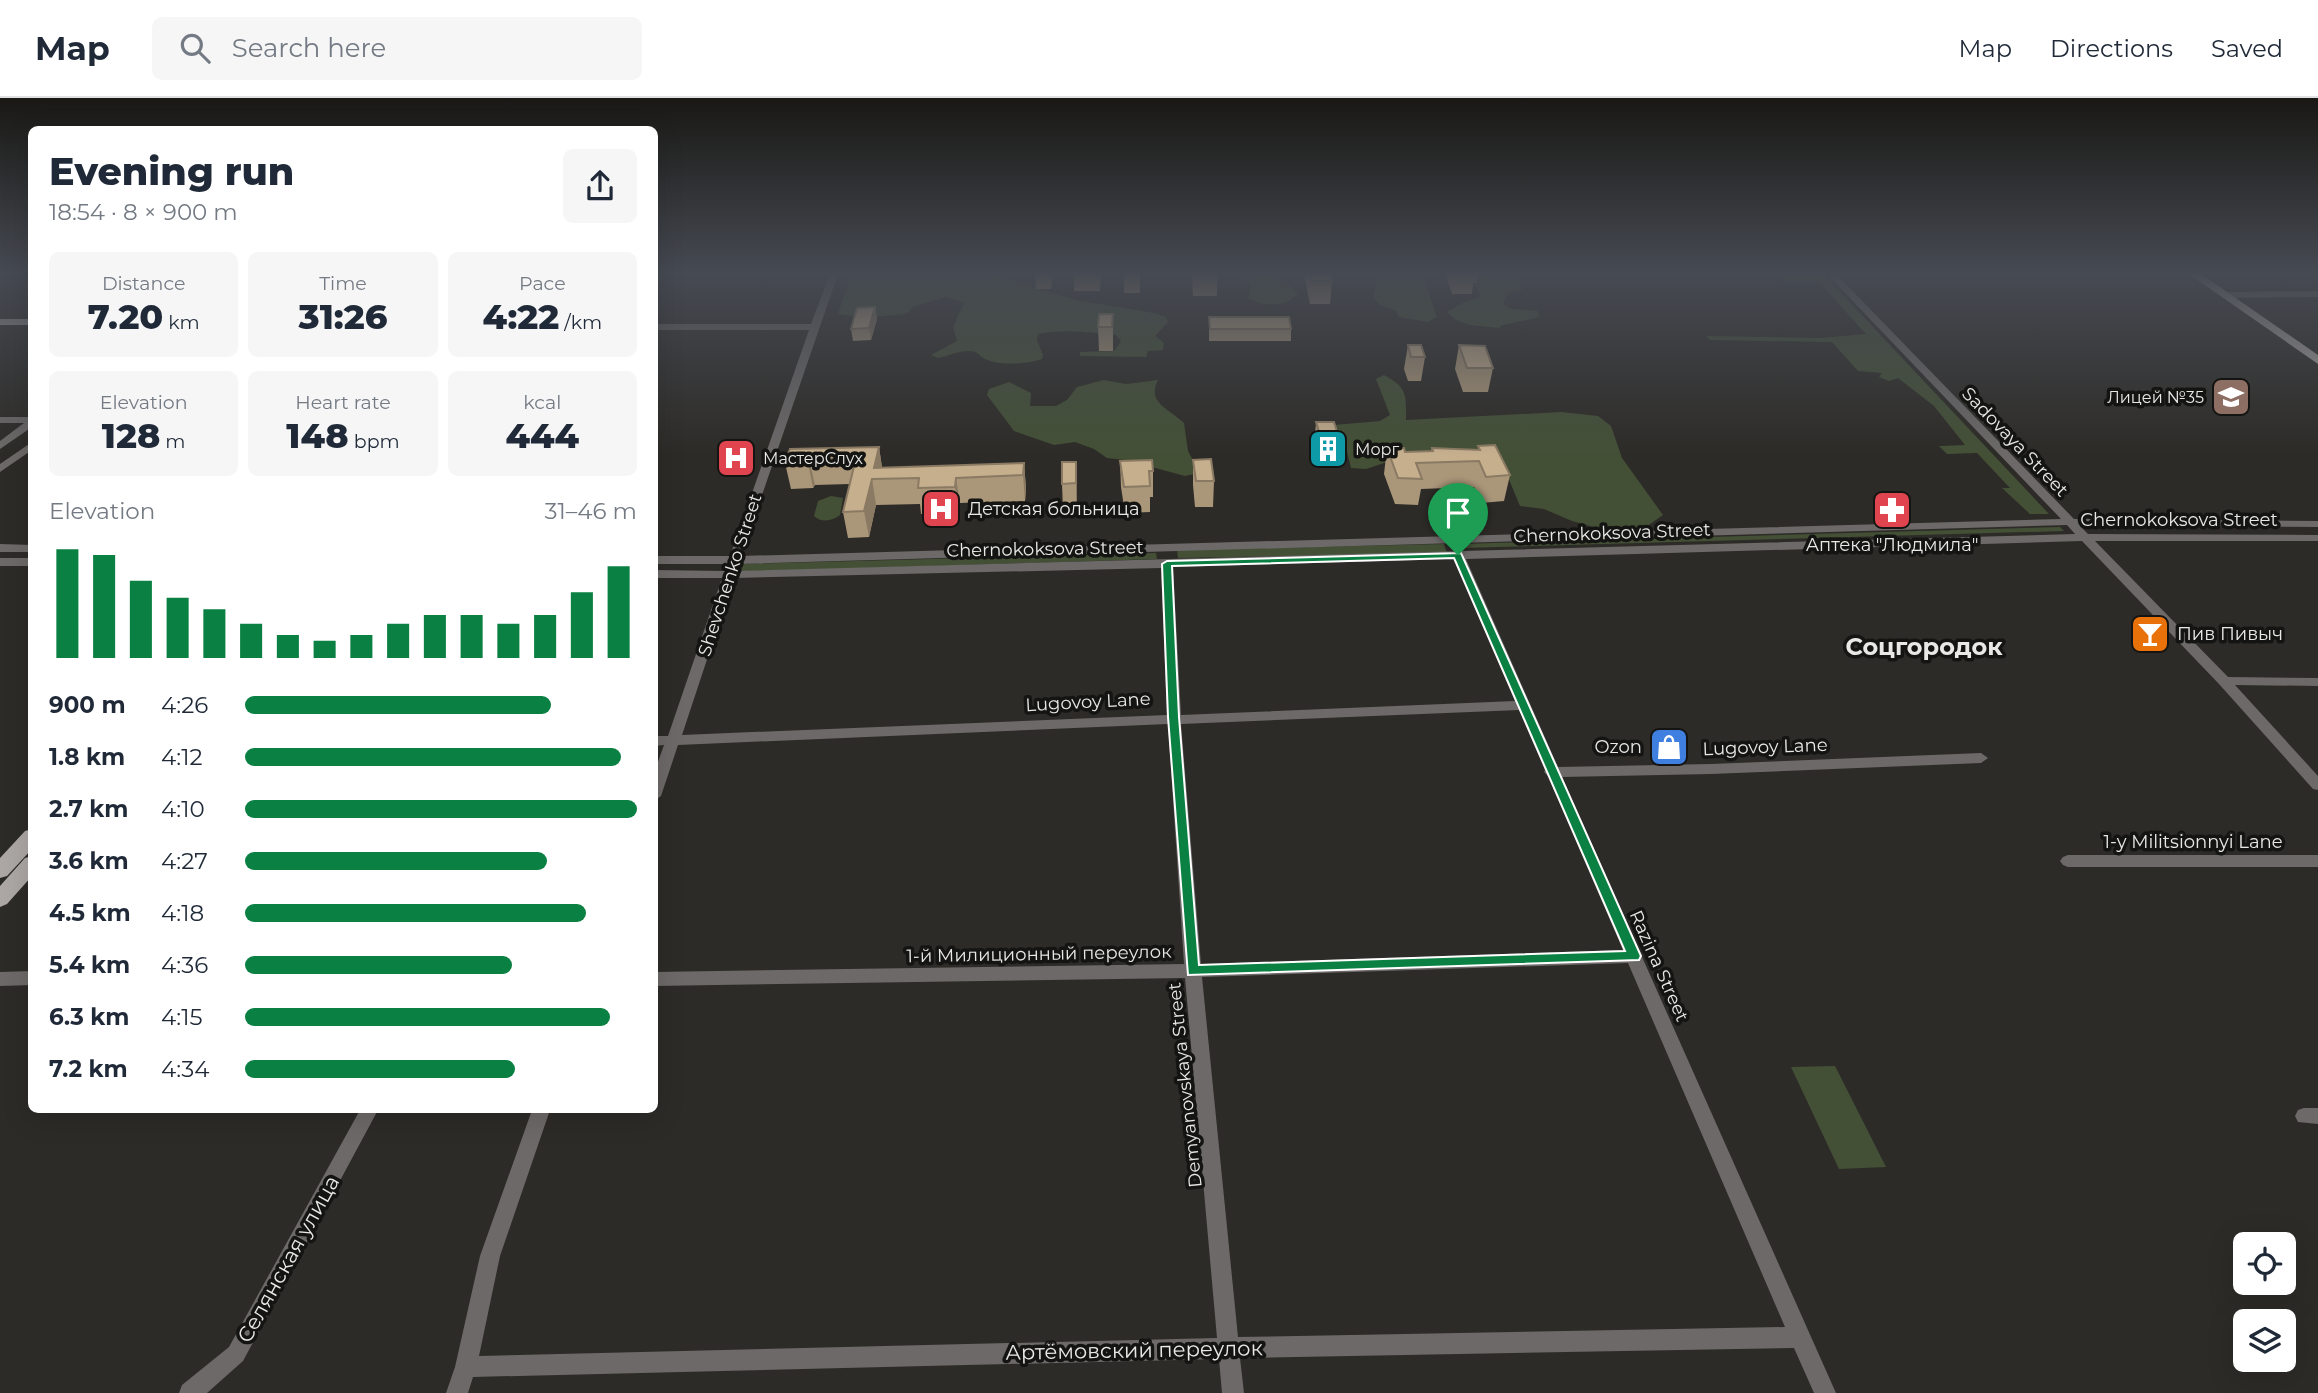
<!DOCTYPE html>
<html lang="en">
<head>
<meta charset="utf-8">
<style>
  :root { --surface:#fff; --page:#f6f6f7; --text:#1f2937; --muted:#747a83; --line:#e0e1e3; --accent:#0b8043 }
  body { margin:0; font-family:Montserrat,sans-serif; background:var(--page); color:var(--text); height:100vh; display:flex; flex-direction:column; font-size:26px; white-space:nowrap }
  * { box-sizing:border-box; margin:0 }
  p { font-size:23px; color:var(--muted) }
  .icon { flex:none; width:38px; height:38px; fill:none; stroke:currentColor; stroke-width:2; stroke-linecap:round; stroke-linejoin:round }
  .map { position:relative; flex:1; overflow:hidden }
  .side { position:absolute; left:28px; top:28px; width:630px; height:987px; display:flex; flex-direction:column; background:var(--surface); border-radius:10px; box-shadow:0 7px 28px #0002 }
  .side>* { flex:none }
  .tools { position:absolute; left:2233px; top:1134px; display:grid; gap:14px }
  .tools a { display:grid; place-items:center; width:63px; height:63px; border-radius:10px; background:var(--surface); box-shadow:0 7px 28px #0002; font-size:35px }
  .pin { position:absolute; display:grid; place-items:center; width:60px; height:60px; color:#fff; margin:-72px -30px; border-radius:50% 50% 50% 0; rotate:-45deg; box-shadow:0 0 7px #0007 }
  .pin .icon { rotate:45deg }
  .round { display:grid; place-items:center; flex:none; width:74px; height:74px; border-radius:10px; background:var(--page) }
  .summary { display:flex; align-items:center; justify-content:space-between; height:119px; padding:0 21px }
  h1 { font-size:38px; font-weight:800; line-height:52px }
  .stats { display:grid; grid-template-columns:repeat(3,1fr); gap:10px; height:119px; padding:7px 21px }
  .stats div { display:grid; align-content:center; border-radius:10px; background:var(--page); text-align:center }
  .stats b { font-size:35px; font-weight:800 }
  .stats small { font-size:19px; font-weight:400 }
  .stats p { font-size:19px }
  .chart { height:196px; padding:14px 21px }
  .chart p { display:flex; justify-content:space-between }
  .chart svg { width:100%; height:126px; margin-top:7px; stroke:var(--accent); stroke-width:6 }
  ul { padding:0 21px; list-style:none; font-size:23px }
  li { display:grid; grid-template-columns:112px 84px 1fr; align-items:center; height:52px }
  li i { height:18px; border-radius:9px; background:var(--accent) }
  header { display:flex; align-items:center; gap:42px; box-sizing:border-box; height:98px; padding:0 35px; background:var(--surface); border-bottom:2px solid var(--line) }
  header strong { font-size:33px }
  nav { display:flex; gap:38px; margin-inline-start:auto; font-size:24px }
  .search { width:490px; height:63px; background:var(--page); display:flex; align-items:center; gap:18px; box-sizing:border-box; padding:0 24px; border-radius:10px; color:var(--muted); font-size:26px }
  .map>svg:first-child { display:block }
  .green { fill:#445036 }
  .lines { fill:none; stroke-linecap:round; stroke-linejoin:round }
  .minor { fill:#6c6968; fill-rule:evenodd }
  .major { fill:#aca7a4; fill-rule:evenodd }
  .wall { fill:#aa9679 }
  .shaded-wall { fill:#8b7a63 }
  .building { fill:#c6af8d; stroke:#8b7a63; stroke-width:2 }
  .route { fill:#0b8043; stroke:#fff; stroke-width:2; fill-rule:evenodd }
  .labels { text-anchor:middle; dominant-baseline:central; stroke-width:7; stroke-linejoin:round; paint-order:stroke }
  .far-poi-label { font-size:16px; fill:#e9e8e5; stroke:#141412; text-anchor:start }
  .street-label { font-size:18px; fill:#e9e8e5; stroke:#141412 }
  .poi-label { font-size:18px; fill:#e9e8e5; stroke:#141412; text-anchor:start }
  .near-street-label { font-size:21px; fill:#e9e8e5; stroke:#141412 }
  .district-label { font-size:24px; font-weight:bold; fill:#e9e8e5; stroke:#141412 }
</style>
</head>
<body>
<header>
<strong>Map</strong>
<div class="search"><svg class="icon" aria-label="search" viewBox="0 0 24 24"><circle cx="10" cy="10" r="6"/><path d="M15 15l6 6"/></svg>Search here</div>
<nav><a>Map</a><a>Directions</a><a>Saved</a></nav>
</header>
<div class="map">
<svg width="2318" height="1295" viewBox="0 0 2318 1295">
  <rect width="100%" height="100%" fill="#2d2b27"/>
  <g class="green">
    <path d="M851,176h143l81,26 79,13 12,4 2,5 -13,14 9,7 -1,7 -15,1 -2,6 -66,-1v-4l34,-1 7,-10 -5,-6c-24,-3 -54,-6 -78,-1l-1,6 6,15 -1,4c-14,5 -43,7 -57,0 -6,-3 -6,-7 -14,-8 -11,-1 -23,5 -33,7l-7,-3 26,-14 -4,-14 11,-24 -18,-6 -34,10 -2,4 -6,3 -39,4 -27,-4z"/>
    <path d="M1237,176c25,0 44,-1 61,20 -13,14 -35,13 -50,4l3,-13z"/>
    <polygon points="1374,176 1422,176 1437,219 1428,224 1399,219 1396,213 1381,207 1373,200 1377,183"/>
    <polygon points="1483,176 1514,176 1523,192 1508,195 1503,206 1511,211 1538,213 1539,219 1500,228 1500,230 1470,227 1456,222 1447,214 1464,204 1481,199 1475,187"/>
    <polygon points="1824,177 2049,416 2030,416 2002,390 2010,390 1977,355 1947,356 1939,348 1965,347 1934,308 1898,280 1889,283 1879,279 1882,275 1858,273 1832,244 1710,242 1706,238 1821,240 1866,236 1819,184 1787,185 1780,178"/>
    <path d="M1384,277c24,13 22,20 22,45l155,-8 37,4 13,10 11,32 41,57 -20,14 -38,1 -33,-9 -28,-12 -24,-3 -15,-36 -15,-5 -25,-1 -37,7 -41,-9 -21,7 -15,-1 -8,-32 -9,-11 46,-4 10,-6 -14,-36z"/>
    <path d="M1104,282l22,4 32,-4c-12,23 12,29 26,43l4,28 9,17 -3,6 -9,2 -59,-16 -19,-2 -13,-9 -19,-7 -21,3 -40,-14 -27,-36 2,-6 20,-7 22,11 -1,13h26l11,-6 10,-13z"/>
    <path d="M831,398l12,2 -3,17c-8,6 -18,8 -26,1l4,-15z"/>
    <polygon points="2060,429 2064,433 1462,450 1459,446"/>
    <polygon points="1444,446 1447,455 1178,460 1177,452"/>
    <polygon points="1156,455 1157,461 741,474 743,466"/>
    <polygon points="1835,968 1886,1069 1839,1071 1791,969"/>
  </g>
  <g class="lines">
    <g class="minor">
      <path d="M830,176h8l-97,282 1320,-37 -234,-245h9l238,245 244,2v6l-238,-1 8,8 230,1v6h-223l133,136 90,1v8l-83,-1 83,91v14l-5,-1 -94,-105 -137,-143 -616,18 92,208 153,-3 270,-11 7,5 -7,5 -270,11 -149,3 274,616h-22l-20,-45 -554,10 4,35h-22l-3,-34 -746,18 -5,16h-22l9,-26 25,-111 52,-146h18l-50,146 -21,100 738,-18 -32,-360 -531,8v-14l530,-8 -16,-240 -490,21 -17,51 -7,5v-28l10,-28 -10,1v-10h14l54,-158h-68v-8l70,1 3,-7h-73v-8h76l79,-226h-155v-6h157zM2067,427l8,9 -1339,37 3,-7zM1454,461l61,142 -334,14 -8,-148zM1161,470l6,147 -485,20 52,-157zM1519,612l26,60 -1,2 4,4 75,174 -422,14 -20,-240zM1628,865l157,364 -547,10 -36,-360z"/>
      <polygon points="2318,193 2318,199 2224,200 2220,197 2224,194"/>
      <polygon points="0,319 32,319 32,329 0,351 0,343 24,325 0,325"/>
      <polygon points="32,344 32,352 0,374 0,366"/>
      <polygon points="0,446 32,447 32,454 0,454"/>
      <rect x="0" y="460" width="32" height="8"/>
      <polygon points="2068,757 2318,757 2318,769 2068,769 2063,767 2060,763 2063,759"/>
      <polygon points="32,873 32,887 0,888 0,874"/>
      <polygon points="2304,1010 2318,1010 2318,1026 2298,1024 2295,1018 2298,1012"/>
      <polygon points="360,1012 378,1012 243,1263 207,1295 179,1295 182,1287 229,1249"/>
    </g>
    <g class="major">
      <polygon points="2189,176 2201,176 2318,257 2318,266"/>
      <rect x="0" y="221" width="32" height="6"/>
      <polygon points="32,731 32,751 7,778 0,780 0,760 25,733"/>
      <polygon points="32,758 32,778 7,806 0,809 0,788 25,760"/>
    </g>
  </g>
  <g class="wall">
    <polygon points="1035,176 1053,176 1051,191 1036,191"/>
    <polygon points="1074,176 1101,176 1100,193 1074,193"/>
    <rect x="1124" y="176" width="16" height="19"/>
    <polygon points="1192,176 1217,176 1217,198 1193,198"/>
    <polygon points="1304,176 1330,176 1332,183 1330,206 1310,206"/>
    <polygon points="1445,176 1478,176 1477,185 1473,185 1472,196 1452,196"/>
    <polygon points="875,209 877,221 871,242 853,243 851,231"/>
    <polygon points="1113,216 1113,253 1099,253 1098,229"/>
    <polygon points="1209,219 1291,231 1291,243 1209,243"/>
    <polygon points="1408,247 1425,259 1421,283 1408,283 1404,271"/>
    <polygon points="1459,247 1493,270 1488,294 1463,294 1455,271"/>
    <polygon points="1316,324 1343,352 1341,365 1323,366 1315,337"/>
    <polygon points="1478,348 1510,377 1504,403 1481,405 1474,389 1421,391 1418,407 1395,406 1384,376 1387,350 1405,354 1431,354 1432,350 1478,352"/>
    <polygon points="879,349 882,370 1024,365 1026,391 1025,403 960,405 958,415 921,416 920,406 876,407 869,439 848,440 843,414 850,386 815,387 813,390 791,391 785,365"/>
    <polygon points="1193,362 1214,383 1213,409 1195,409 1193,387"/>
    <polygon points="1120,363 1153,373 1153,399 1150,399 1150,414 1125,415 1121,389"/>
    <polygon points="1076,364 1077,411 1063,412 1062,386"/>
  </g>
  <g class="shaded-wall">
    <polygon points="1050,176 1053,176 1051,191"/>
    <polygon points="875,209 877,221 871,242 869,230"/>
    <polygon points="879,349 883,375 874,370"/>
    <polygon points="809,361 815,387 813,390 808,365"/>
    <polygon points="1076,364 1077,390 1077,411 1076,385"/>
    <polygon points="1024,365 1026,391 1025,403 1023,377"/>
    <polygon points="956,380 960,405 958,415 955,389"/>
    <polygon points="872,381 876,407 869,439 864,413"/>
  </g>
  <g class="building">
    <rect x="1193" y="176" width="24" height="4"/>
    <polygon points="1311,176 1330,176 1332,183 1312,183"/>
    <polygon points="875,209 869,230 851,231 857,210"/>
    <polygon points="1099,216 1113,216 1112,229 1098,229"/>
    <polygon points="1209,219 1289,219 1291,231 1210,231"/>
    <polygon points="1408,247 1421,247 1425,259 1411,259"/>
    <polygon points="1459,247 1485,248 1493,270 1467,270"/>
    <polygon points="1316,324 1334,324 1343,352 1325,353"/>
    <polygon points="1495,347 1510,377 1486,379 1479,363 1416,365 1422,381 1398,380 1387,350 1404,350 1405,354 1433,353 1432,350 1480,352 1478,348"/>
    <polygon points="879,349 874,370 1024,365 1023,377 956,380 955,389 918,390 919,380 872,381 864,413 843,414 856,360 809,361 808,365 785,365 790,351"/>
    <polygon points="1211,361 1214,383 1196,383 1193,362"/>
    <polygon points="1152,362 1153,373 1149,373 1150,388 1124,389 1120,363"/>
    <polygon points="1062,364 1076,364 1076,385 1062,386"/>
  </g>
  <linearGradient id="sky" x2="0" y2="1"><stop stop-color="#191815"/><stop offset="0.49" stop-color="#464a52"/><stop offset="1" stop-color="#464a52" stop-opacity="0"/></linearGradient>
  <rect width="2318" height="357" fill="url(#sky)"/>
  <path class="route" d="M1461,455l180,403 -2,4 -451,15 -20,-258 -6,-153 5,-3zM1454,460l171,393 -426,14 -20,-248 -7,-151z"/>
  <defs>
    <symbol id="school-square" viewBox="-11 -11 22 22"><rect x="-9" y="-9" width="18" height="18" rx="4" fill="#8d6e63" stroke="#141412"/><path d="M0-5L7-2L0 1L-7-2ZM-4 1L0 2.5L4 1V4Q0 6-4 4Z" fill="#fff"/></symbol>
    <symbol id="building-square" viewBox="-11 -11 22 22"><rect x="-9" y="-9" width="18" height="18" rx="4" fill="#0f9aa8" stroke="#141412"/><path d="M-4-6H4V6H1V3H-1V6H-4ZM-2.5-4.3h1.7v1.8h-1.7ZM.8-4.3h1.7v1.8H.8ZM-2.5-1h1.7V.8h-1.7ZM.8-1h1.7V.8H.8Z" fill="#fff"/></symbol>
    <symbol id="hospital-square" viewBox="-11 -11 22 22"><rect x="-9" y="-9" width="18" height="18" rx="4" fill="#e0444e" stroke="#141412"/><path d="M-5-5h3v3.5h4V-5h3V5h-3V1.5h-4V5h-3Z" fill="#fff"/></symbol>
    <symbol id="pharmacy-square" viewBox="-11 -11 22 22"><rect x="-9" y="-9" width="18" height="18" rx="4" fill="#e0444e" stroke="#141412"/><path d="M-2-6h4v4h4v4h-4v4h-4v-4h-4v-4h4Z" fill="#fff"/></symbol>
    <symbol id="bar-square" viewBox="-11 -11 22 22"><rect x="-9" y="-9" width="18" height="18" rx="4" fill="#e8710a" stroke="#141412"/><path d="M-6-5H6L.8 .8V4.5H3.5V6h-7V4.5H-.8V.8Z" fill="#fff"/></symbol>
    <symbol id="shop-square" viewBox="-11 -11 22 22"><rect x="-9" y="-9" width="18" height="18" rx="4" fill="#3f7fe0" stroke="#141412"/><path d="M-5-2.5h2.3a2.7 3.5 0 0 1 5.4 0H5L5.5 6h-11ZM-1.5-2.5h3a1.5 2.3 0 0 0-3 0Z" fill="#fff"/></symbol>
  </defs>
  <g fill-rule="evenodd">
    <use href="#school-square" x="2209" y="277" width="44" height="44"/>
    <use href="#building-square" x="1306" y="329" width="44" height="44"/>
    <use href="#hospital-square" x="714" y="338" width="44" height="44"/>
    <use href="#hospital-square" x="919" y="389" width="44" height="44"/>
    <use href="#pharmacy-square" x="1870" y="390" width="44" height="44"/>
    <use href="#bar-square" x="2128" y="514" width="44" height="44"/>
    <use href="#shop-square" x="1647" y="627" width="44" height="44"/>
  </g>
  <g class="labels">
    <g class="far-poi-label">
      <text x="2204" y="299" text-anchor="end">Лицей №35</text>
      <text x="1355" y="351">Морг</text>
      <text x="763" y="360">МастерСлух</text>
    </g>
    <g class="street-label">
      <text transform="translate(2015 344) rotate(46)">Sadovaya Street</text>
      <text x="2179" y="422">Chernokoksova Street</text>
      <text transform="translate(1612 435) rotate(-2)">Chernokoksova Street</text>
      <text transform="translate(1045 451) rotate(-1)">Chernokoksova Street</text>
      <text transform="translate(730 477) rotate(-72)">Shevchenko Street</text>
      <text transform="translate(1088 604) rotate(-3)">Lugovoy Lane</text>
      <text transform="translate(1765 649) rotate(-2)">Lugovoy Lane</text>
      <text x="2193" y="744">1-y Militsionnyi Lane</text>
      <text transform="translate(1039 856) rotate(-1)">1-й Милиционный переулок</text>
      <text transform="translate(1659 868) rotate(66)">Razina Street</text>
      <text transform="translate(1185 987) rotate(-96)">Demyanovskaya Street</text>
    </g>
    <g class="poi-label">
      <text x="968" y="411">Детская больница</text>
      <text x="1892" y="447" text-anchor="middle">Аптека "Людмила"</text>
      <text x="2177" y="536">Пив Пивыч</text>
      <text x="1642" y="649" text-anchor="end">Ozon</text>
    </g>
    <g class="near-street-label">
      <text transform="translate(288 1161) rotate(-61)">Селянская улица</text>
      <text transform="translate(1134 1252) rotate(-1)">Артёмовский переулок</text>
    </g>
    <g class="district-label">
      <text x="1924" y="548">Соцгородок</text>
    </g>
  </g>
</svg>
<div class="tools">
<a><svg class="icon" aria-label="locate" viewBox="0 0 24 24"><circle cx="12" cy="12" r="6"/><path d="M12 2v4M12 18v4M2 12h4M18 12h4"/></svg></a>
<a><svg class="icon" aria-label="layers" viewBox="0 0 24 24"><path d="M12 4l9 5-9 5-9-5zM3 14l9 5 9-5"/></svg></a>
</div>
<div class="pin" style="left:1458px;top:457px;background:#1e9e55"><svg class="icon" aria-label="arrive" viewBox="0 0 24 24"><path d="M6 21V4h12l-3 4 3 4H6"/></svg></div>
<section class="side">
<div class="summary"><div><h1>Evening run</h1><p>18:54 · 8 × 900 m</p></div><a class="round"><svg class="icon" aria-label="share" viewBox="0 0 24 24"><path d="M12 15V3M7 8l5-5 5 5M5 13v7h14v-7"/></svg></a></div>
<div class="stats">
<div><p>Distance</p><b>7.20<small> km</small></b></div>
<div><p>Time</p><b>31:26</b></div>
<div><p>Pace</p><b>4:22<small> /km</small></b></div>
</div>
<div class="stats">
<div><p>Elevation</p><b>128<small> m</small></b></div>
<div><p>Heart rate</p><b>148<small> bpm</small></b></div>
<div><p>kcal</p><b>444</b></div>
</div>
<div class="chart"><p><span>Elevation</span>31–46 m</p>
<svg viewBox="0 0 160 44" preserveAspectRatio="none"><path d="M5 44V6M15 44V8M25 44V17M35 44V23M45 44V27M55 44V32M65 44V36M75 44V38M85 44V36M95 44V32M105 44V29M115 44V29M125 44V32M135 44V29M145 44V21M155 44V12"/></svg>
</div>
<ul>
<li><b>900 m</b>4:26<i style="width:78%"></i></li>
<li><b>1.8 km</b>4:12<i style="width:96%"></i></li>
<li><b>2.7 km</b>4:10<i style="width:100%"></i></li>
<li><b>3.6 km</b>4:27<i style="width:77%"></i></li>
<li><b>4.5 km</b>4:18<i style="width:87%"></i></li>
<li><b>5.4 km</b>4:36<i style="width:68%"></i></li>
<li><b>6.3 km</b>4:15<i style="width:93%"></i></li>
<li><b>7.2 km</b>4:34<i style="width:69%"></i></li>
</ul>
</section>
</div>
</body>
</html>
